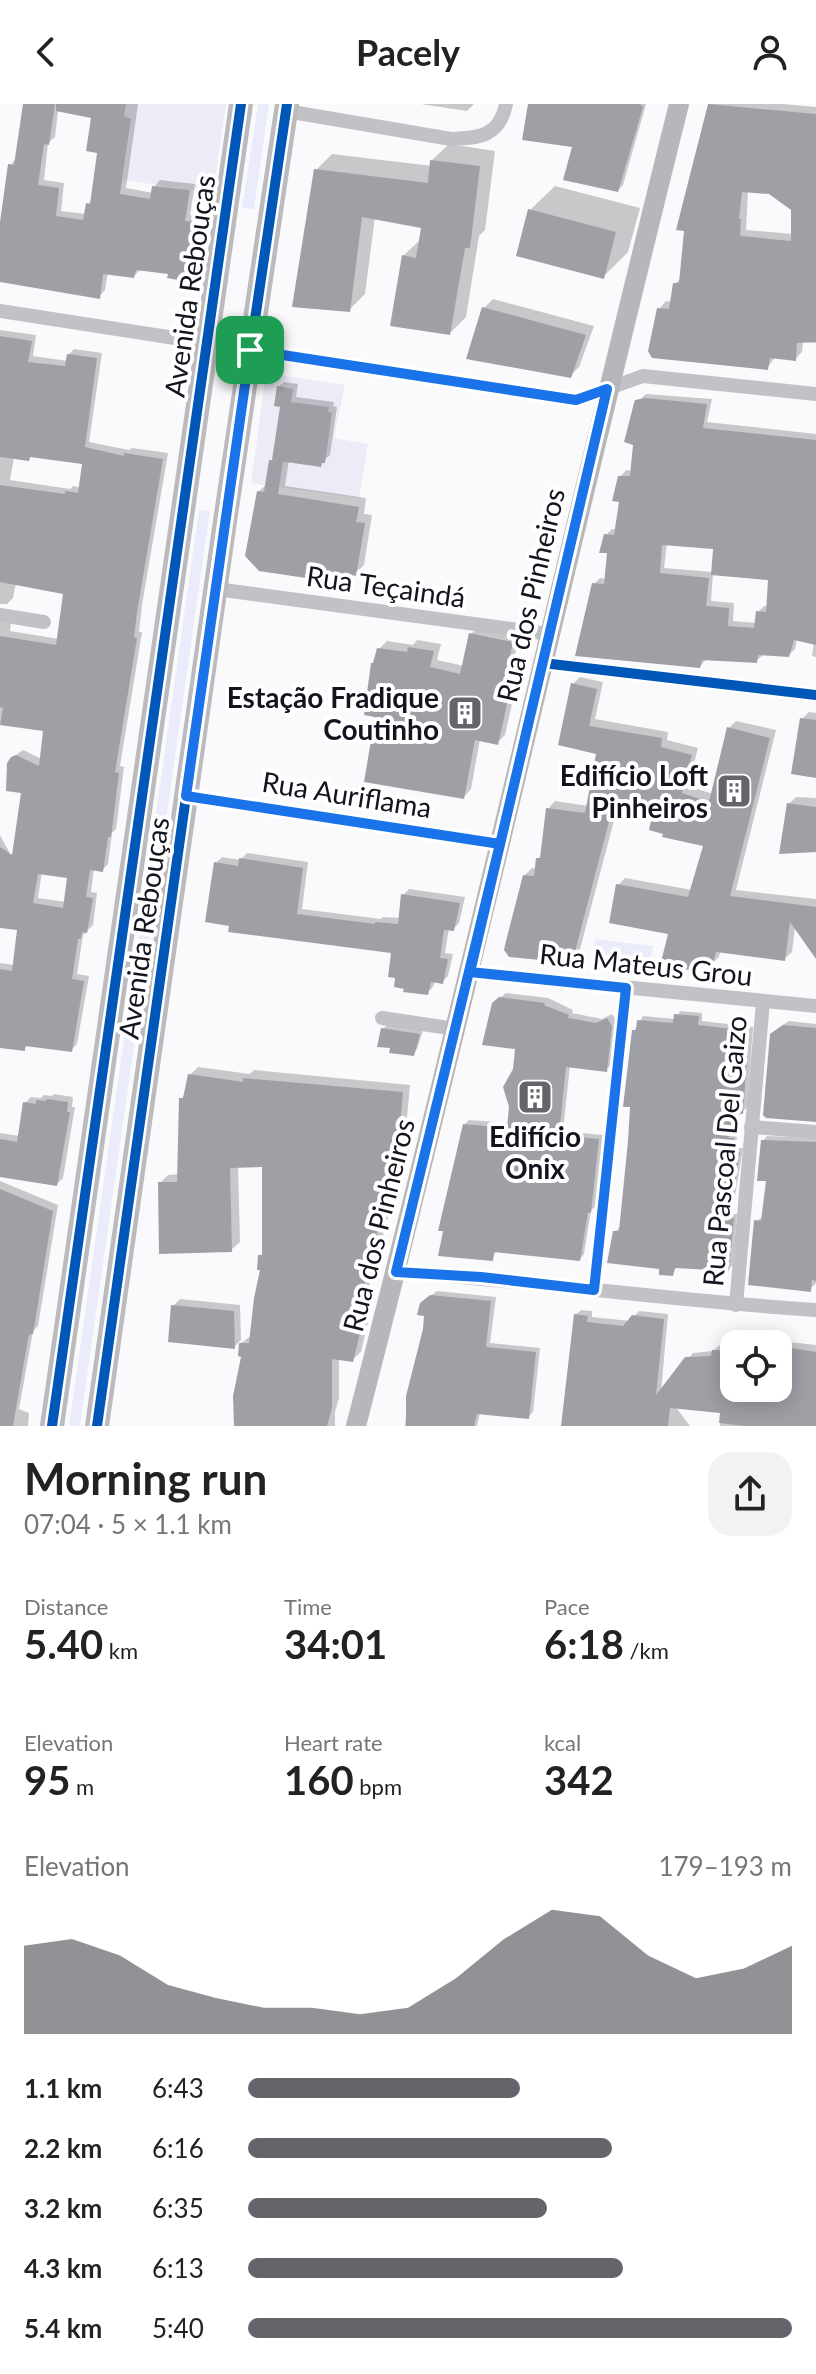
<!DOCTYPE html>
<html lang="en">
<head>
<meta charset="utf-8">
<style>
  :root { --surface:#fff; --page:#f2f2f2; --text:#222; --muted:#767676; --accent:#64646b }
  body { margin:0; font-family:Lato,sans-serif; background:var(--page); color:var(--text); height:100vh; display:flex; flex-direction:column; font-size:30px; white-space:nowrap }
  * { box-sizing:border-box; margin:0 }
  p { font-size:26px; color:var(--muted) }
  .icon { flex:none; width:44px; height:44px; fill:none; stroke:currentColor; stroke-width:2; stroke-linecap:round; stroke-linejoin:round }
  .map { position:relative; height:1322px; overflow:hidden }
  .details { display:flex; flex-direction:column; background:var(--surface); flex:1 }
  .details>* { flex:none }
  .fabs { position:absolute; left:720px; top:1226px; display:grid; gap:16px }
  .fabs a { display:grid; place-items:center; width:72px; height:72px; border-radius:16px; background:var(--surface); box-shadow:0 4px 20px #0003; font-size:40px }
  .pin { position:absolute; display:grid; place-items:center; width:68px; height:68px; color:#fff; margin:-34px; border-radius:16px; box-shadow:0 4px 12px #0006 }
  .round { display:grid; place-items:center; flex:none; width:84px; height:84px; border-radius:24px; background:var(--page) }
  .headline { display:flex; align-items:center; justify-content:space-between; height:136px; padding:0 24px }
  h1 { font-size:44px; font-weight:700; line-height:60px }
  .figures { display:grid; grid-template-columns:repeat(3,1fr); gap:12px; height:136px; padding:8px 24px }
  .figures div { display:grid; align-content:center }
  .figures b { font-size:40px; font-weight:700 }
  .figures small { font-size:22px; font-weight:400 }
  .figures p { font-size:22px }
  .chart { height:224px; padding:16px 24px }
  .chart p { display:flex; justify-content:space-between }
  .chart svg { width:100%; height:144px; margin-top:8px; fill:var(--accent); opacity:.7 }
  ul { padding:0 24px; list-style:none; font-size:26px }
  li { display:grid; grid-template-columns:128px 96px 1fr; align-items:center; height:60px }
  li i { height:20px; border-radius:10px; background:var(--accent) }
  header { display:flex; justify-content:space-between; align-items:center; height:104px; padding:0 24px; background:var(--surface); font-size:36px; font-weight:700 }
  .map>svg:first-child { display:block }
  .built { fill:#ebecf5 }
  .green { fill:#eaecfc }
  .shadow { fill:#0003; fill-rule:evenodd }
  .building { fill:#9f9fa6; fill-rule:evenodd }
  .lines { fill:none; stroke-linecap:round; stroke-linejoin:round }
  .street { stroke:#c2c2c6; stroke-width:14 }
  .secondary { stroke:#b7b7bb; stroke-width:20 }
  .primary { stroke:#bababf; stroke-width:24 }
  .cycleway-casing { stroke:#fff; stroke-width:15 }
  .cycleway { stroke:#0057b8; stroke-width:10 }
  .route-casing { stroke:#fff; stroke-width:16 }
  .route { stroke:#1a73e8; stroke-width:10 }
  .labels { text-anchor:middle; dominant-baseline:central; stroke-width:8; stroke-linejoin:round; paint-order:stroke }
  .street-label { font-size:28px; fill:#13141d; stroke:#fff }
  .poi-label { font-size:28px; font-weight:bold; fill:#13141d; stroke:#fff; text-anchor:end }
</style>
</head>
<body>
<header><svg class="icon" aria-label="back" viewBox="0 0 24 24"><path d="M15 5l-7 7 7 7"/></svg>Pacely<svg class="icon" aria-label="person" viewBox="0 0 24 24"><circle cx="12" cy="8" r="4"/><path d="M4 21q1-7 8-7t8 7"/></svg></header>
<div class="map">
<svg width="816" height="1322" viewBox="0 0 816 1322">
  <rect width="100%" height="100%" fill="#fafafd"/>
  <g class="built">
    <polygon points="126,0 226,0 213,89 123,76 131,16 124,12"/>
    <polygon points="266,269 345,281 334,334 368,340 359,394 251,379"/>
  </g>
  <g class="green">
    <polygon points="258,0 269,0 254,105 242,104"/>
    <polygon points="199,406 210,407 80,1322 69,1322"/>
    <polygon points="596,835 653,842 649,866 591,861"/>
  </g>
  <g class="shadow">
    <path d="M24,0h114l-12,84 27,5 1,-6 6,-7 35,4 -5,31 13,2 -3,23 -7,7 -3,25 -7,7 -13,-6 -29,-4 -7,7 -26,-4 -3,18 -6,7 -99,-17v-53l10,-62 6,-6zM58,7l35,5 6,35 -7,49 -4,4 -2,10 -25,-3 3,-28 -20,-3 4,-37 7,-6z"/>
    <polygon points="421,0 474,0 467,7"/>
    <polygon points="530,0 646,0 623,81 618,86"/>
    <path d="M710,0h72l34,3v236l-13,-1 -1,10 -7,7 -20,-2 -7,10 -109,-58 7,-8 6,1 3,-18 7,-7zM748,86l22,2 23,17v25l-47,-4z"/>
    <polygon points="449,40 495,47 485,126 479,132 466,213 450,229 403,152 420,136 424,122 375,113 365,190 349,206 316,66 332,50 432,62 432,56"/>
    <polygon points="555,82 640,104 628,148 603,173 530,106"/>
    <polygon points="493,195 594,222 579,263 570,272 484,204"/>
    <path d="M0,226l36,5 -3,21 35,5v-6l6,-6 28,4 -13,89 40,8 3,-2 36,5 -26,152 -3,27h3l-22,134 4,1 -8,62 -4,4 -4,31 -6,6 -8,-1 -3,23 6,1 -4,32 -10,10 -6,39 12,2 -12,68 -6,6 -42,-6 -5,5 -24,-3v-83l15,2 5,-37 -20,-2v-91l14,26 9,-70 -11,-33 11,-8 19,9 3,-29 -45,-7v-105l11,3 -1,10 49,8 7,-47 -50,-9 -3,15 -6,6h-7zM32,351l52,7 -3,26 -8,-2 -3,3 -60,-9 4,-23 15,2zM42,768l27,4 -3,26 -28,-4z"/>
    <polygon points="284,278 298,280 296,293 334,298 333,302 337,303 330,351 320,360 289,356 285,382 366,394 364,410 372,411 364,461 346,478 258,388 268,379 271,357 275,353 282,301 278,283"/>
    <path d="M646,290l66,5 -5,23 109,12v223l-4,-1 2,-14 -17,-3 -2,10 -6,6 -25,-1 -8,7 -50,-1 -6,6 -106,-82 6,-6 6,1 3,-27 -3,-17 6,-6 5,1 4,-30 -1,-23 6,-7 7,1 2,-67zM667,439l48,5 -2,24 -49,-4zM713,469l58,5 -3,28h-4l-6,6 -1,11 -24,-2 1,-18 -23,-2z"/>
    <polygon points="479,523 520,530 510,572 518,573 505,631 497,639 480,635 471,685 464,693 378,611 379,545 387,537 413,541 417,536 441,540 437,556 464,562 471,530"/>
    <polygon points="580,573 603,578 595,615 668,628 667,636 698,644 688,682 713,690 729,624 736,617 776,626 736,786 816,795 816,851 795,822 792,848 784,855 720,847 719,853 711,860 697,857 690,864 670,828 618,781 625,774 692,786 705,741 655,711 617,705 579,849 572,856 524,772 532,764 537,765 538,755 542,750 548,705 555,697 589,702 598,648 573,580"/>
    <polygon points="809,608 816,609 816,672 802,615"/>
    <polygon points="796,693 816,694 816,744 789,700"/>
    <polygon points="247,749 308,758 302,805 381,815 383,813 401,814 403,791 409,785 465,793 459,819 453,825 449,824 445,849 453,850 448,872 442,878 435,877 433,883 427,889 393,847 230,827 216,759 222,753 240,756"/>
    <polygon points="506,889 548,894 573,906 572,909 602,915 612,910 616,916 611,961 606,966 570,961 563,1027 603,1031 596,1102 591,1106 584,1150 580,1155 497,1146 492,1155 464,1021 469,1016 510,1019 517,943 500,894"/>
    <polygon points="680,907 702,909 702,917 753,923 747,1004 740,1008 738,1018 730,1030 737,1031 736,1044 743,1044 734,1098 734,1110 737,1110 733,1161 728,1165 677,1162 672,1170 615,1128 620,1123 632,1002 634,927 643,912 676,915"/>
    <polygon points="789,917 816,920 816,1016 777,925"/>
    <polygon points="387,921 423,926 417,945 413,950 383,925"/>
    <polygon points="198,963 250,970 254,966 410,981 406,1024 414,1024 395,1105 385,1113 382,1148 375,1155 369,1183 376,1184 361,1248 352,1256 339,1254 339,1294 335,1308 335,1322 236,1322 243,1251 240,1251 241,1237 241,1239 252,1231 262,1165 260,1152 264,1148 264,1061 238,1061 240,1138 231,1146 160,1079 168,1071 180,1070 181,995 186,990 190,971"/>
    <polygon points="54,990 73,993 72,1003 75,1003 63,1074 57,1080 0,1071 0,1029 20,1032 25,999 31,993 41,994 44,991 52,992"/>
    <polygon points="767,1032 816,1034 816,1179 810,1185 756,1117 763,1113 768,1076 763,1037"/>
    <polygon points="0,1077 58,1101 38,1222 33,1227 19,1305 29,1309 28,1322 0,1322"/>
    <polygon points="437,1187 496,1193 490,1239 540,1244 533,1308 528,1313 480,1309 477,1322 405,1322 408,1292 425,1226 428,1194"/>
    <polygon points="180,1195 240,1201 241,1236 234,1243 173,1202"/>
    <polygon points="581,1206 592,1207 592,1213 630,1217 639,1207 668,1210 661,1288 693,1249 713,1247 720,1241 734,1242 735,1289 762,1292 763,1284 778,1284 778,1240 768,1240 772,1236 816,1241 816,1322 720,1322 723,1307 675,1302 690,1322 563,1322 575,1211"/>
  </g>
  <g class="building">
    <polygon points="23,0 55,0 49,41 44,40 38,81 59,84 56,112 83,116 86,99 90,100 97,49 86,47 91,14 56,7 56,0 126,0 124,12 131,15 120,90 150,95 152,82 190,86 185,117 198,118 195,145 189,144 184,177 167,174 168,170 136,166 134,174 103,170 100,195 0,178 0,118 8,60 14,61"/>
    <polygon points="528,0 640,0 643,3 618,88 563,76 572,43 522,36"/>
    <path d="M708,0l108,10v228l-19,1 -1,18 -26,-3 -2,12 -116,-12 -4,-7 9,-43 12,1 4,-26h6l5,-52 -8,-1zM742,88l27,2 22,16v31l-51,-5 1,-17h-2z"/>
    <polygon points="430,56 480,62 470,144 465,144 450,231 390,222 402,151 416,154 421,124 362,113 350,208 292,203 314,65 428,79"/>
    <polygon points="528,105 616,128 604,175 516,152"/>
    <polygon points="482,203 586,231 571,274 466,255"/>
    <path d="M0,232l32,5 -4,21 37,4 2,-12 30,4 -12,89 39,9v-3l39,6 -26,153 -3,25 3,1 -22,134 4,1 -8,64h-3l-5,35 -13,-2 -4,27 7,1 -6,35 -5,-1 -1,7h-3l-6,40 12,2 -12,71 -47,-6v5l-25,-3v-79l12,2 5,-41 -17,-2v-81l12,8 9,-62 -15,-2 1,-28 4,-6 5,-2 23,11 4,-35 -43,-6 3,-17 -3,-1v-71l56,9 7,-51 -63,-12v-97l65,9v-3l13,2 4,-29 -52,-7 -1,4 -29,-4zM38,770l29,4 -4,30 -30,-5z"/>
    <polygon points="277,282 293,285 291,298 329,303 328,308 332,308 325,359 322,359 321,363 272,356 280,303 274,302"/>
    <path d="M645,294l62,6 -4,24 113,12v205l-22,-5 -5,17 -31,-2 -1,8 -55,-3 -2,8 -125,-12 17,-73 12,1 3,-31h-8l5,-19 10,1 5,-33 -7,-1 6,-25h12l3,-31 -9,-3 10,-39 1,-3zM662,441l51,4 -2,26 57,5 -2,32 -10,-1 -2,17 -26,-2 1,-18 -23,-2 3,-28 -49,-5z"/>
    <polygon points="269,356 283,357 278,390 359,403 356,418 365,419 356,472 348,470 346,480 259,467 245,452 257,387 264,388"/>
    <polygon points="469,529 513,538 504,579 511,581 498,641 475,636 464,695 364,678 375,613 364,611 371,559 373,559 377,544 407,548 408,543 434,547 430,563 460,570"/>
    <polygon points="571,579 597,585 589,622 662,634 661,643 692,651 682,689 709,698 727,623 770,634 730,792 816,803 816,855 790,818 785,857 716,848 712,863 693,858 690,866 660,862 668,830 609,819 616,780 688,793 703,742 662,733 663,730 649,726 652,713 612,706 572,859 509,853 504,846 505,841 523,771 534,772 536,754 540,754 546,704 585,709 596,650 558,641"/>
    <polygon points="800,614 816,616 816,674 791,670"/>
    <polygon points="787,699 816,703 816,748 779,750"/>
    <polygon points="239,754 303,764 297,810 375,820 375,818 398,820 401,790 460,799 454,827 444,826 440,854 448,855 443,880 431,878 428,891 403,888 404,885 394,883 395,874 388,873 391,849 228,828 229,822 205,818 214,758 238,762"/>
    <polygon points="499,893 545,899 544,901 569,911 568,914 596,919 607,914 612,922 607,968 566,963 559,1031 599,1035 591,1109 588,1108 580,1157 494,1148 493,1157 438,1152 443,1127 438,1127 463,1020 507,1024 509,1003 503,983 513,965 515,945 482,941 492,899"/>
    <polygon points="674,910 699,912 698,921 749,927 743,1010 736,1009 735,1024 728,1034 734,1034 732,1047 740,1048 731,1104 731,1114 734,1114 729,1167 675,1164 673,1172 659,1171 659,1165 607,1159 613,1127 619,1127 628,1037 630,1003 623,1003 632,926 636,926 637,916 673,919"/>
    <polygon points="783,921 816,924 816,1018 766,1014 763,1011 770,930"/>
    <polygon points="381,924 420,930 414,952 389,949 390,944 377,943"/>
    <polygon points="188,970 243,978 243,974 403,988 399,1032 407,1032 387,1116 378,1115 375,1158 369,1158 362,1191 369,1192 353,1258 332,1255 332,1304 327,1322 234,1322 233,1292 241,1253 238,1252 239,1239 249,1239 254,1194 260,1166 257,1166 258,1151 262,1151 262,1063 230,1064 232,1148 159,1150 158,1078 177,1078 179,994 183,994"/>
    <polygon points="47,995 68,998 67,1008 70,1008 57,1082 0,1073 0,1035 17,1038 23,998 36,1000 36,996 46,997"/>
    <polygon points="761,1036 816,1038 816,1177 812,1176 811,1188 748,1181 754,1116 761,1117 766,1077 757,1077"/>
    <polygon points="0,1085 53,1107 33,1230 30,1230 28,1235 13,1322 0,1322"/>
    <polygon points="430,1191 491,1197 486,1243 536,1248 529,1315 477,1310 474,1322 406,1322 406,1292 423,1225 424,1212 417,1211 420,1199"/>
    <polygon points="171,1201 234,1207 235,1245 168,1238"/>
    <polygon points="574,1210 588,1212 587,1218 623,1222 632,1211 664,1215 656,1291 685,1253 711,1252 712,1246 732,1247 730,1294 760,1297 761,1284 778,1284 778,1242 816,1248 816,1322 745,1322 719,1319 720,1309 670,1304 668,1322 561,1322"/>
  </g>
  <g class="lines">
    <g class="street">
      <path d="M286,7l165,28c29,-1 49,-3 55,-35"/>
      <polyline points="0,207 576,296 643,272 816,290"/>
      <polyline points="216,485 549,530"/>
      <polyline points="0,511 44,518"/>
      <polyline points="543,559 816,591"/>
      <polyline points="186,692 500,740"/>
      <polyline points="470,868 816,902"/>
      <polyline points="382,914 456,925"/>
      <polyline points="751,1023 816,1028"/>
      <path d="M396,1168c140,9 280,29 420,38"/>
      <polyline points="594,1186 626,884"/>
      <polyline points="736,1201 763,898"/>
    </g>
    <path class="secondary" d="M356,1322c113,-439 213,-882 323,-1322"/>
    <g class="primary">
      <polyline points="52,1322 241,0"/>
      <polyline points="97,1322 225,417 287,0"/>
    </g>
    <defs>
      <g id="cycleway">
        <polyline points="543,559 816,591"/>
        <polyline points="52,1322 241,0"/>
        <polyline points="97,1322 225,417 287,0"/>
      </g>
    </defs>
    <use href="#cycleway" class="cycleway-casing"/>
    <use href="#cycleway" class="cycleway"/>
  </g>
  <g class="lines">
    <defs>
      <polyline id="route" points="250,246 186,692 500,740 396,1168 481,1173 594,1186 626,884 470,868 607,285 576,296 250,246"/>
    </defs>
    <use href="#route" class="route-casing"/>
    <use href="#route" class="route"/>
  </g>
  <defs>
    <symbol id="building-square" viewBox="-11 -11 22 22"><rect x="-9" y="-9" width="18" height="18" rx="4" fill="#64646b" stroke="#fff"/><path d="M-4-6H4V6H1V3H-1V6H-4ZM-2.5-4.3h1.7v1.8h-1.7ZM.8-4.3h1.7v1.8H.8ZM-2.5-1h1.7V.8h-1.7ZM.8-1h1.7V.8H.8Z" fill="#fff"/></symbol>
  </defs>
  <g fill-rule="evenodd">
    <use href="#building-square" x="445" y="589" width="40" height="40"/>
    <use href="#building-square" x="714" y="667" width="40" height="40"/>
    <use href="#building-square" x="515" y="973" width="40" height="40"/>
  </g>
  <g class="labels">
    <g class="street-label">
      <text transform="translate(189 182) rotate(-82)">Avenida Rebouças</text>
      <text transform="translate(386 482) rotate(8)">Rua Teçaindá</text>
      <text transform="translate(530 491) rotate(-77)">Rua dos Pinheiros</text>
      <text transform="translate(347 690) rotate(9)">Rua Auriflama</text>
      <text transform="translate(143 824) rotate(-82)">Avenida Rebouças</text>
      <text transform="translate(646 860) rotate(6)">Rua Mateus Grou</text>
      <text transform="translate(724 1047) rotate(-85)">Rua Pascoal Del Gaizo</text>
      <text transform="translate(378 1121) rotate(-76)">Rua dos Pinheiros</text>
    </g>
    <g class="poi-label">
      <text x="439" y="593">Estação Fradique<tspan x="439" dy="32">Coutinho</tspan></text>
      <text x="708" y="671">Edifício Loft<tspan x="708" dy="32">Pinheiros</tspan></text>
      <text x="535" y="1032" text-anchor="middle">Edifício<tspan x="535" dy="32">Onix</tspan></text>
    </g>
  </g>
</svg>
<div class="fabs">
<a><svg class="icon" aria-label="locate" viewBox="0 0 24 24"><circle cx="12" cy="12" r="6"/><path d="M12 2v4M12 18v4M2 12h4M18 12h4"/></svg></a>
</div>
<div class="pin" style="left:250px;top:246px;background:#1e9e55"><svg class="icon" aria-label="arrive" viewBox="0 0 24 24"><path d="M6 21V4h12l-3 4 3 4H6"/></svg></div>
</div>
<section class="details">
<div class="headline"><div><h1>Morning run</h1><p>07:04 · 5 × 1.1 km</p></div><a class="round"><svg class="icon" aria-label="share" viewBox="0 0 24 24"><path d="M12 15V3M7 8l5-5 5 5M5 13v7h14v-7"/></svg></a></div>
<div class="figures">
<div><p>Distance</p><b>5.40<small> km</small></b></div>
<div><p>Time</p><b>34:01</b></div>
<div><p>Pace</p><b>6:18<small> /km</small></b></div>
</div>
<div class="figures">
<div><p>Elevation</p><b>95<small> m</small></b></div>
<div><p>Heart rate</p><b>160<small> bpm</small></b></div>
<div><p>kcal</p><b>342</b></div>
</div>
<div class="chart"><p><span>Elevation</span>179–193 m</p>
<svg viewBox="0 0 160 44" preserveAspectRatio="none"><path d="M0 44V17L10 15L20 20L30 29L40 33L50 36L60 36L70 38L80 36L90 27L100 15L110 6L120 8L130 20L140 27L150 24L160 17V44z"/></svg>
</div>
<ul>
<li><b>1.1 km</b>6:43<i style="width:50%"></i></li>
<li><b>2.2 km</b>6:16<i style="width:67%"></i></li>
<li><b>3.2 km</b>6:35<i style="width:55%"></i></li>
<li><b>4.3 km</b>6:13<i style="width:69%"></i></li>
<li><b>5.4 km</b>5:40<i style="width:100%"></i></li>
</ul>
</section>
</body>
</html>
